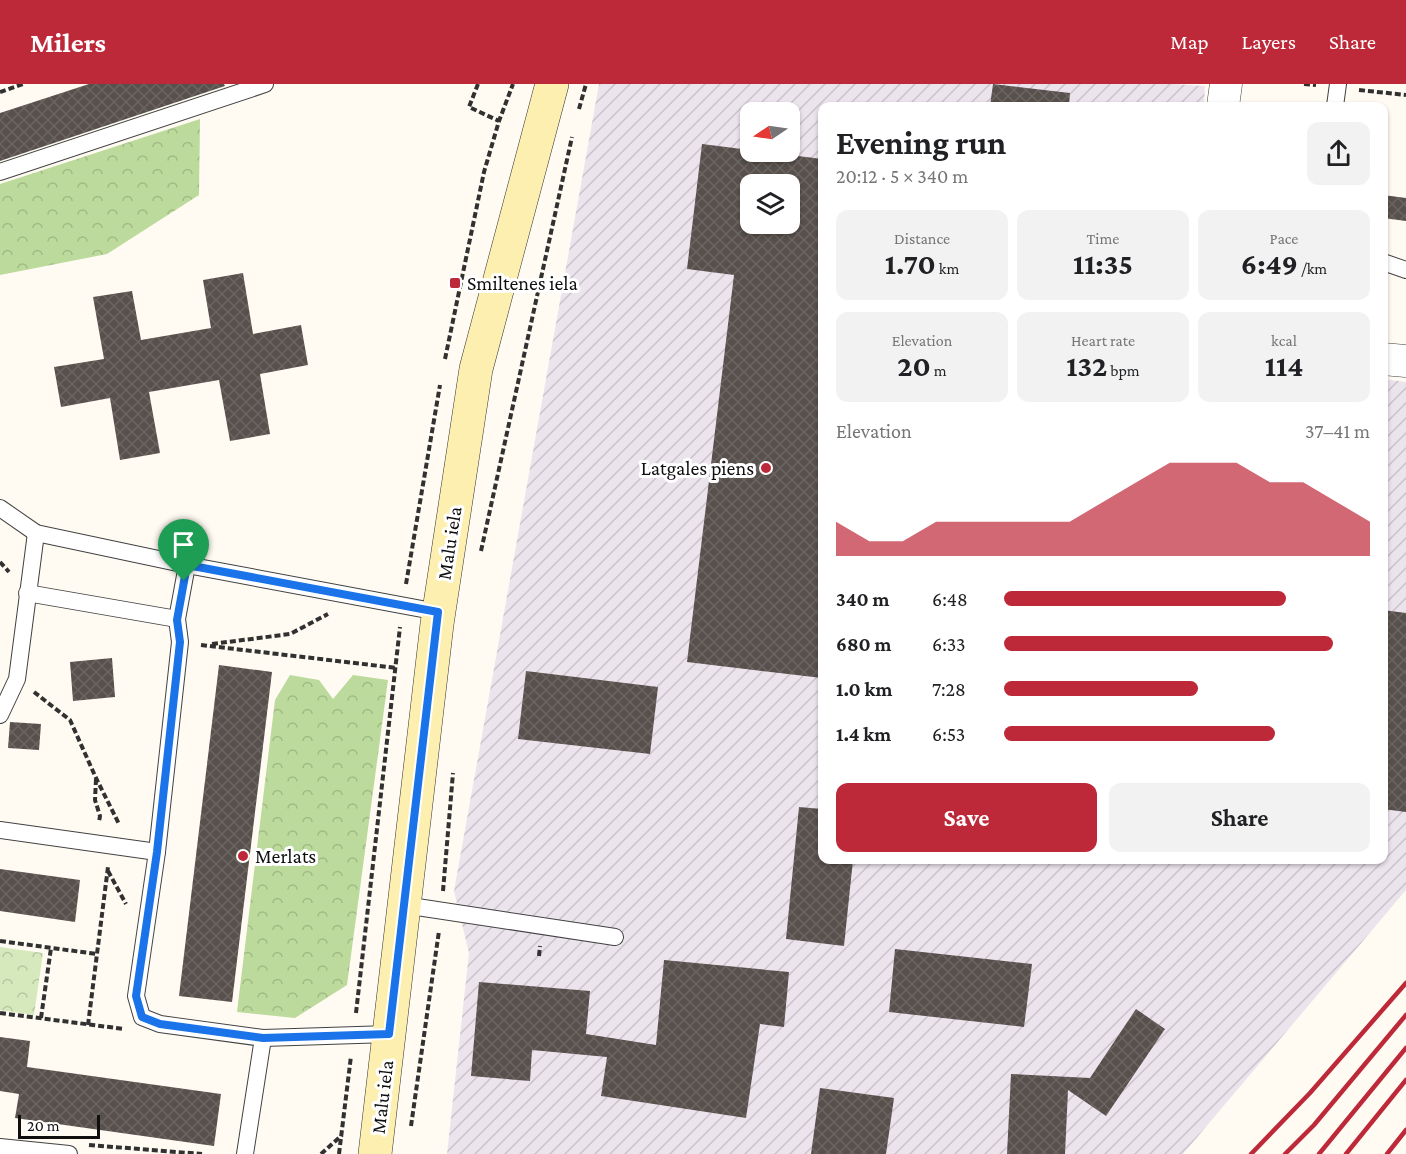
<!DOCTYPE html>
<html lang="en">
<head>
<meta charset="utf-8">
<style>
  :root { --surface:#fff; --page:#f2f2f2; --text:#202124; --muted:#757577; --accent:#be293a }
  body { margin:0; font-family:"Crimson Pro",serif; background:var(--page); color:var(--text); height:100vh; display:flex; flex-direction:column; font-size:22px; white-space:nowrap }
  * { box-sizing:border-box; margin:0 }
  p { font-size:20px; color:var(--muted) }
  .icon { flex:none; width:33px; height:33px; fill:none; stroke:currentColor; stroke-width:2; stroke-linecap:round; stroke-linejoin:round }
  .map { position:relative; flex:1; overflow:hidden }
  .side { position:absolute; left:818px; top:18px; width:570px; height:762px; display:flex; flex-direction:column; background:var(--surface); border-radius:12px; box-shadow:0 2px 4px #0004 }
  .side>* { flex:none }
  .needle { width:39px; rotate:257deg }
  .tools { position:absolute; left:740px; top:18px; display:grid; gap:12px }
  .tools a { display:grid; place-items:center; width:60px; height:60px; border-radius:12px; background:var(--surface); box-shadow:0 2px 4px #0004; font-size:30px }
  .scale { position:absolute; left:18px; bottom:15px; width:82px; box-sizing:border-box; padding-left:6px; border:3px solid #0f0f0f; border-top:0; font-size:16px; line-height:21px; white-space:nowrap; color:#0f0f0f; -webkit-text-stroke:4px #fff; paint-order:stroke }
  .pin { position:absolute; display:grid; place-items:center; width:51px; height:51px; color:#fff; margin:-62px -26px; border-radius:50% 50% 50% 0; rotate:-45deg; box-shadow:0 0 6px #0007 }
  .pin .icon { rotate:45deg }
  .round { display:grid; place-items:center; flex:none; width:63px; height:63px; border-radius:12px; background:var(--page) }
  .head { display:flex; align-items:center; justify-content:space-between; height:102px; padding:0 18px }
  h1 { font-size:33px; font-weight:700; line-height:45px }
  .figures { display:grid; grid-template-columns:repeat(3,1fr); gap:9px; height:102px; padding:6px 18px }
  .figures div { display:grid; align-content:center; border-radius:12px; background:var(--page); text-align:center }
  .figures b { font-size:30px; font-weight:700 }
  .figures small { font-size:16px; font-weight:400 }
  .figures p { font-size:16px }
  .chart { height:168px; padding:12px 18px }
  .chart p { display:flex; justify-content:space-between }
  .chart svg { width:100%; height:108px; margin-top:6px; fill:var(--accent); opacity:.7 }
  .action { display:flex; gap:12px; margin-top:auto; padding:12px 18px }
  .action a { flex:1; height:69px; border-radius:12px; background:var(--accent); color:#fff; font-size:24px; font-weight:700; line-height:69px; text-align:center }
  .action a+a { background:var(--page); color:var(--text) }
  ul { padding:0 18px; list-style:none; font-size:20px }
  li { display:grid; grid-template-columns:96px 72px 1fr; align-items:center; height:45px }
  li i { height:15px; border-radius:8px; background:var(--accent) }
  header { display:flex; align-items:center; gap:36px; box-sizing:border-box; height:84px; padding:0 30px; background:var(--accent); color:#fff }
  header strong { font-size:28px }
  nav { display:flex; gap:33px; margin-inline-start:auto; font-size:21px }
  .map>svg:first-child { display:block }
  .industrial { fill:url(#industrial-furrows); fill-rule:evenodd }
  .forest { fill:url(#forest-crowns) }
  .park { fill:url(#park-crowns) }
  .building { fill:url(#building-cross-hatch); fill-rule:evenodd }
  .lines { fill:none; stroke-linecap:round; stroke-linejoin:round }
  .lane-casing { stroke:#424242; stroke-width:18 }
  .street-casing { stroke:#424242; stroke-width:33 }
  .secondary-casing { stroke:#313131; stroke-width:34 }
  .path { stroke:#313131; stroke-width:4; stroke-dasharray:6 3; stroke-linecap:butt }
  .lane { stroke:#fff; stroke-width:16 }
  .street { stroke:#fff; stroke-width:32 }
  .secondary { stroke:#fdefaf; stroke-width:33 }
  .rail { stroke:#be293a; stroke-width:4.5 }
  .route-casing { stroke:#fff; stroke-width:12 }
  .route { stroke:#1a73e8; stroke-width:8 }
  .poi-dot { fill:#be293a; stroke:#fff; stroke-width:2 }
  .labels { text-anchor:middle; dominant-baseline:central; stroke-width:6; stroke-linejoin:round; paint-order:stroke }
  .poi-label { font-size:20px; fill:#0f0f0f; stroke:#fff; text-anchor:start }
  .street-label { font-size:20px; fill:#0f0f0f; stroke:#fff }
</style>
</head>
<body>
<header>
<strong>Milers</strong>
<nav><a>Map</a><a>Layers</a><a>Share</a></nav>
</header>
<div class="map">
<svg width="1406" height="1070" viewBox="0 0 1406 1070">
  <defs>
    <pattern id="industrial-furrows" width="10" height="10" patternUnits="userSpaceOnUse" patternTransform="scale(1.5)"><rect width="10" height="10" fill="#ece4ed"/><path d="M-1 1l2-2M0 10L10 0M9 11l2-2" fill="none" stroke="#c9c2ca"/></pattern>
    <pattern id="forest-crowns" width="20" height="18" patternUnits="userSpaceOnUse" patternTransform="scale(1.5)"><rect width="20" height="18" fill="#bbda9b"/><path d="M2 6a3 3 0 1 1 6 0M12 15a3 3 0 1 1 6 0" fill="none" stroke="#a0ba84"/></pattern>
    <pattern id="park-crowns" width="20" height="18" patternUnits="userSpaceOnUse" patternTransform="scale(1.5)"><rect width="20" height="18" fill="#d6e9bc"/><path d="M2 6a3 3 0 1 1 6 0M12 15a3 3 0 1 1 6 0" fill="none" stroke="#b6c7a0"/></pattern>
    <pattern id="building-cross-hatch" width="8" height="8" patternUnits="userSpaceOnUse" patternTransform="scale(1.5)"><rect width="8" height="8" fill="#58504c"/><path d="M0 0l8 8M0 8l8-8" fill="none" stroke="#6b6561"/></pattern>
  </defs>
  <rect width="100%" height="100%" fill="#fffbf2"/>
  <path class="industrial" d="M599,0h575l31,2 -1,20h-382v754h561v-481l23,3v508l-223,264h-736l22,-201 -15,-62zM750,28h39v40h-39zM750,100h39v40h-39z"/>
  <g class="forest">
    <polygon points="200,35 199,111 107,170 0,191 0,100"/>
    <polygon points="290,591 319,596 333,615 353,591 388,596 347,901 295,934 237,928 275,616"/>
  </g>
  <polygon class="park" points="0,863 43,869 34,931 0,926"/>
  <g class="building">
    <polygon points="89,0 224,0 225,2 0,77 0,29"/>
    <polygon points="993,0 1070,9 1069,22 990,22"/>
    <path d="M702,60l120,15v519l-135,-16 47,-387 -47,-6zM750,100h39v40h-39z"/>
    <polygon points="1383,111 1406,114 1406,137 1383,134"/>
    <polygon points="243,189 253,250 301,241 308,281 260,290 270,350 230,357 219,296 149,308 160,369 120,376 110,314 61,323 54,283 104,275 93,213 132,207 141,256 211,244 203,196"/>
    <polygon points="1383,526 1406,529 1406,728 1383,725"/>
    <polygon points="112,574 115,613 73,617 70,578"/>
    <polygon points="219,581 272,588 232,918 179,912"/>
    <polygon points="526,587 658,603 650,670 518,655"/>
    <polygon points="10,638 41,640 39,666 8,664"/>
    <polygon points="799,723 822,725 822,776 853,776 844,862 786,855"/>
    <polygon points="0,785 80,796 75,838 0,827"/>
    <polygon points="895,865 1032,880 1024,943 889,928"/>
    <polygon points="664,876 789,888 784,943 760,940 746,1034 601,1012 607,973 532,966 530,997 471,992 479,898 590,907 586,950 656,961"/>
    <polygon points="1136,925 1165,945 1106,1032 1068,1006 1065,1070 1007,1070 1011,990 1090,994"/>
    <polygon points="0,953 30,957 27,983 221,1010 214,1062 15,1034 19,1010 0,1007"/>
    <polygon points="820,1004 894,1014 886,1070 811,1070"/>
  </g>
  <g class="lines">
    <defs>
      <g id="lane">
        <polyline points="1335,22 1338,0"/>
        <polyline points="0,88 265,0"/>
        <polyline points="1383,178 1406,186"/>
        <polyline points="0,424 36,449 187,481 438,528"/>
        <polyline points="187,481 177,535 180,558 157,768 136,912 142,933 160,940 263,954 389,950"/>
        <polyline points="27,509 177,535"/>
        <polyline points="0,631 17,595 36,449"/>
        <polyline points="0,746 157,768"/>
        <polyline points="404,821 615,853"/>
        <polyline points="0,1063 69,1070"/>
        <polyline points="245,1070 263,954"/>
      </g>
      <g id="street">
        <polyline points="1223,22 1226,0"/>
        <polyline points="1383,275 1406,277"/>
      </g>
      <polyline id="secondary" points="375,1070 437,540 476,285 552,0"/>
    </defs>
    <use href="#lane" class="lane-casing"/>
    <use href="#street" class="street-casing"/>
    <use href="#secondary" class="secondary-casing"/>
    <g class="path">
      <polyline points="478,0 469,23 499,37"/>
      <polyline points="1304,0 1316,1"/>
      <polyline points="1359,6 1406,11"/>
      <polyline points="0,8 23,0"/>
      <polyline points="579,25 586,0"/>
      <polyline points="445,275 484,88 499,37 513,0"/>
      <polyline points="481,467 572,53"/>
      <polyline points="0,478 9,488"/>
      <polyline points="406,500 440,301"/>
      <polyline points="212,560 290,550 328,530"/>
      <polyline points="201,561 397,584"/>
      <polyline points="34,608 70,636 96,694 119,740"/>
      <polyline points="96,695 95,716 100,732 99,738"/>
      <polyline points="108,787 126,820"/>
      <polyline points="443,807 453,689"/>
      <polyline points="0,857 97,870"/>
      <polyline points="539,872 540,862"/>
      <polyline points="0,929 124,945"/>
      <polyline points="356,929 400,543"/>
      <polyline points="41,934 51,864"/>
      <polyline points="88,941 108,783"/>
      <polyline points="411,1042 439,847"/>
      <polyline points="89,1061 202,1070"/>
      <polyline points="321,1070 342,1051"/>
      <polyline points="339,1070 351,972"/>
    </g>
    <use href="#lane" class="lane"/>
    <use href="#street" class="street"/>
    <use href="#secondary" class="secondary"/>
    <g class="rail">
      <polyline points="1251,1070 1310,1009 1406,899"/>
      <polyline points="1285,1070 1314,1041 1406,931"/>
      <polyline points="1319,1070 1406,964"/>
      <polyline points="1346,1070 1406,996"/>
      <polyline points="1387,1070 1406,1046"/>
    </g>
  </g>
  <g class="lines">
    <defs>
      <polygon id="route" points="187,481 438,528 389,950 263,954 160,940 142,933 136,912 157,768 180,558 177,536"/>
    </defs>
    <use href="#route" class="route-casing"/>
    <use href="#route" class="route"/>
  </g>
  <g class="poi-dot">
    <rect x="449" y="193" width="12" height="12" rx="3"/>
    <circle cx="766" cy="384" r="6"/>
    <circle cx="243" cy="772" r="6"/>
  </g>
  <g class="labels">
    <g class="poi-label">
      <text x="467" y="199">Smiltenes iela</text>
      <text x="754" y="384" text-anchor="end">Latgales piens</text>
      <text x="255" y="772">Merlats</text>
    </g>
    <g class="street-label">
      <text transform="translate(449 459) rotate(-81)">Malu iela</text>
      <text transform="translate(382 1013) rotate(-83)">Malu iela</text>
    </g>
  </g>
</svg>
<div class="tools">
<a><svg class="needle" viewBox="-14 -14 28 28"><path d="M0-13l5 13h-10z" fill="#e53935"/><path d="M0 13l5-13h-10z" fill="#757577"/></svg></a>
<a><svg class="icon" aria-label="layers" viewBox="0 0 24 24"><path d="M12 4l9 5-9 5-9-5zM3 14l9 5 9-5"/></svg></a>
</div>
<div class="scale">20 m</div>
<div class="pin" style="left:184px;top:497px;background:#1e9e55"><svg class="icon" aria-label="arrive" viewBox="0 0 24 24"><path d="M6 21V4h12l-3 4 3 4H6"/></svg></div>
<section class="side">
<div class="head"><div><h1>Evening run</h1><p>20:12 · 5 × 340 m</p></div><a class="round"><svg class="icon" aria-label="share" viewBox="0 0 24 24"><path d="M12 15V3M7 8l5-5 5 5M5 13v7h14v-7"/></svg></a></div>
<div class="figures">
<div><p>Distance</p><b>1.70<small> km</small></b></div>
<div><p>Time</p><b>11:35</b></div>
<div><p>Pace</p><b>6:49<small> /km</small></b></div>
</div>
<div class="figures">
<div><p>Elevation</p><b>20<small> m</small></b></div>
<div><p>Heart rate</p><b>132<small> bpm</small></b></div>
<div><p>kcal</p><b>114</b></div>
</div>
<div class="chart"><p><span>Elevation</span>37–41 m</p>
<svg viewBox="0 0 160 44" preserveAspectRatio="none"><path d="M0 44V30L10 38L20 38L30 30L40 30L50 30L60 30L70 30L80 22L90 14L100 6L110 6L120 6L130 14L140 14L150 22L160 30V44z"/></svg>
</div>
<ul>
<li><b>340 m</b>6:48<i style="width:77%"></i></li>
<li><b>680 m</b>6:33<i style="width:90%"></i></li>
<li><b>1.0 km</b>7:28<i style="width:53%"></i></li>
<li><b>1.4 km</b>6:53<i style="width:74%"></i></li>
</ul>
<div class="action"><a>Save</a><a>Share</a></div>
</section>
</div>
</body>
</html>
